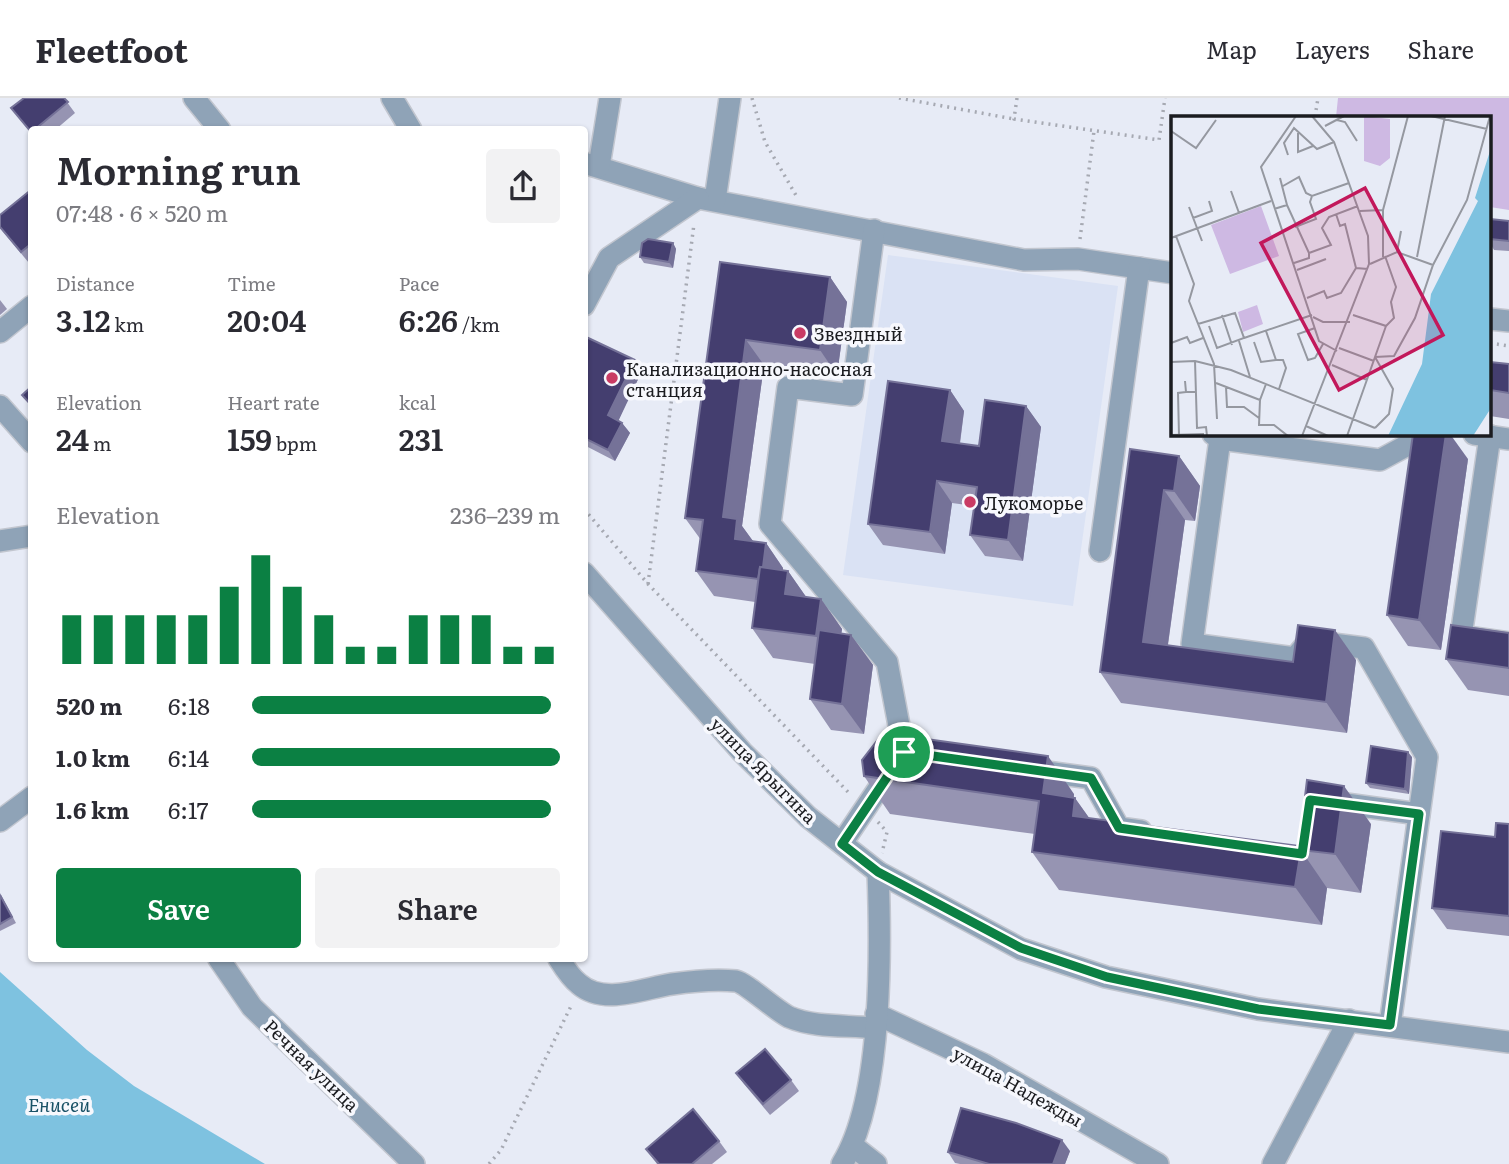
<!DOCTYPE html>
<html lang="en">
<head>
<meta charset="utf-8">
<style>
  :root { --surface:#fff; --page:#f2f2f3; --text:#2b2b33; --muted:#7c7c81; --line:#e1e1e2; --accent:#0b8043 }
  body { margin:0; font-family:Literata,serif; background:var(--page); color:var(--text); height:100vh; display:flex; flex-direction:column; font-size:26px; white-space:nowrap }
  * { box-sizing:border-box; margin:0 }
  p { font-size:23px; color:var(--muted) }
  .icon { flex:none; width:38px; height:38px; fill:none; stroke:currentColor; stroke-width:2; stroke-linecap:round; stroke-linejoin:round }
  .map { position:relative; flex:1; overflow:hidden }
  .side { position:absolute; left:28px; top:28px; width:560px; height:836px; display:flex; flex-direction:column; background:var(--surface); border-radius:7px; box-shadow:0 2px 5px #0004 }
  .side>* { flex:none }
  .pin { position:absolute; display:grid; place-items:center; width:60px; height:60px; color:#fff; margin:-30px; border:4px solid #fff; border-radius:50%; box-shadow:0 2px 7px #0007 }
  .round { display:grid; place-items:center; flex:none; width:74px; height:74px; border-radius:7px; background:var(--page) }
  .summary { display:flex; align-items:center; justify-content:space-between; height:119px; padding:0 28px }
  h1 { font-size:38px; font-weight:600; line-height:52px }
  .stats { display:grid; grid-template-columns:repeat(3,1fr); gap:10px; height:119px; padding:7px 28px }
  .stats div { display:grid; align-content:center }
  .stats b { font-size:30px; font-weight:600 }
  .stats small { font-size:19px; font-weight:400 }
  .stats p { font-size:19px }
  .chart { height:196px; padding:14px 28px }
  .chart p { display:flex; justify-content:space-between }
  .chart svg { width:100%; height:126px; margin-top:7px; stroke:var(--accent); stroke-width:6 }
  .primary-button { display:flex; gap:14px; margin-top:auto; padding:14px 28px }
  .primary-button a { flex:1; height:80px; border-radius:7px; background:var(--accent); color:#fff; font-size:28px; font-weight:600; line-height:80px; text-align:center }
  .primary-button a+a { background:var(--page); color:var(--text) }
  ul { padding:0 28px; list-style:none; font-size:23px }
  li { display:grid; grid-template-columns:112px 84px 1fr; align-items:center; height:52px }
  li i { height:18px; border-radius:9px; background:var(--accent) }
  header { display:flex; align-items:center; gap:42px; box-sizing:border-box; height:98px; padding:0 35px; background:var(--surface); border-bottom:2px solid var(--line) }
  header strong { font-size:33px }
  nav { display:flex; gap:38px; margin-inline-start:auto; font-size:24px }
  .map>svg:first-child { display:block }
  .built { fill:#dae2f4 }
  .green { fill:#ceb9e3 }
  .water { fill:#7ec2e0 }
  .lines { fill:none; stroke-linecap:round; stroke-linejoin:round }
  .minor-casing { stroke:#c2c6cf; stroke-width:24 }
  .path { stroke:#a6a9b2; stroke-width:3.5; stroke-dasharray:2 5; stroke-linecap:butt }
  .minor { stroke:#8fa3b7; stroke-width:21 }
  .wall { fill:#9694b2 }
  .shaded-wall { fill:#757298 }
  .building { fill:#443e6f; stroke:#757298; stroke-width:2 }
  .route-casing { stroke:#fff; stroke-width:14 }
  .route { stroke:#0b8043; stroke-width:9 }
  .poi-dot { fill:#c93b64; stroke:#f7f8fd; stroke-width:2.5 }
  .labels { text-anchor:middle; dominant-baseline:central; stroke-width:7; stroke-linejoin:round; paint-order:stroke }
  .poi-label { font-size:18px; fill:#1b1c20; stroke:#f7f8fd; text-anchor:start }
  .street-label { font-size:18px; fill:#1b1c20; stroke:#f7f8fd }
  .water-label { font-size:19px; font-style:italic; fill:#1a5267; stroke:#f7f8fd }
  .inset-road { fill:none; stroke:#9598a0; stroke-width:2 }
  .view { fill:#c2185b; fill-opacity:0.15; stroke:#c2185b; stroke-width:3.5 }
  .inset-edge { fill:none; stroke:#1b1c20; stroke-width:3.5 }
</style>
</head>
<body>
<header>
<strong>Fleetfoot</strong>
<nav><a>Map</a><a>Layers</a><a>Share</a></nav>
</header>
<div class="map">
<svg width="1509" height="1066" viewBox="0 0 1509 1066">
  <rect width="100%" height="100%" fill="#e7ebf6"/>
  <polygon class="built" points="888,157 1118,188 1073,508 843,477"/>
  <polygon class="green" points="1338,0 1509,0 1509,112 1490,109 1490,19 1336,19"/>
  <polygon class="water" points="0,874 87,952 134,988 265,1066 0,1066"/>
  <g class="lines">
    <defs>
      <g id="minor">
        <polyline points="194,0 220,32"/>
        <polyline points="392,0 411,32"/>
        <polyline points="584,65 698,100 1024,162 1078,161 1173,175"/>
        <polyline points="599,68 610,0"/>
        <polyline points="715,102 730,0"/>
        <polyline points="874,132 852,297 788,289 770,426 887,564 904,654"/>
        <polyline points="584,207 609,160 698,100"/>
        <polyline points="1490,221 1509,223"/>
        <polyline points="0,234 32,208"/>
        <polyline points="0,308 32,344"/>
        <polyline points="1213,336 1220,341 1380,362 1428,336"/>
        <polyline points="1474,336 1509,341"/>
        <polyline points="1490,338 1461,538 1509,545"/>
        <polyline points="1220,341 1192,546 1295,560 1309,543 1364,550 1427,659 1390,927"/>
        <polyline points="0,443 32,438"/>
        <polyline points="1100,453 1139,170"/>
        <polyline points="584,475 742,654 808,719 878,774 1021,851 1106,879 1258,911 1509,944"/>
        <polyline points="1032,672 1091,680 1119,730 1141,733"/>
        <polyline points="1331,704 1419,716"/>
        <polyline points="0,723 32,699"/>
        <polyline points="842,745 891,672"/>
        <polyline points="219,861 252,909 414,1066"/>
        <path d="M559,861c5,8 12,19 20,25 25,22 65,4 93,0 21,-3 43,-5 64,-3 10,2 39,29 53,36 26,11 58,8 85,11"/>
        <polyline points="876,916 983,966 1158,1066"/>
        <polyline points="853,1048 876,1066"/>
        <path d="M842,1066c41,-66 39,-214 36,-292"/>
        <polyline points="1273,1066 1349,922"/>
      </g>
    </defs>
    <use href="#minor" class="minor-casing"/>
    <g class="path">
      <polyline points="752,0 765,44 797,99"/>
      <polyline points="899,0 1014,21"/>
      <polyline points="1017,0 1014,21 1159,42 1165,0"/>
      <polyline points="1315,19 1318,0"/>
      <polyline points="1080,141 1094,33"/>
      <polyline points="1490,245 1509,248"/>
      <polyline points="584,411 648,486 850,696"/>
      <polyline points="648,486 694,126"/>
      <polyline points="878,724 887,734 882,755"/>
      <polyline points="489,1066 501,1052 572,906"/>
    </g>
    <use href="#minor" class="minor"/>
  </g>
  <g class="wall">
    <polygon points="64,0 75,15 55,32 32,32 32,36 11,10"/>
    <polygon points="32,91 32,163 29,165 0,130 0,117"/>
    <polygon points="1490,121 1509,123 1509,153 1494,152 1490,145"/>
    <polygon points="673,145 676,151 673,170 644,165 640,159"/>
    <polygon points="720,164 830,179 847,204 837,277 764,267 742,428 753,443 766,445 783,470 783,472 788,473 806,499 821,501 842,531 841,535 851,537 873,567 864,636 831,632 810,601 815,566 773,560 752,530 755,504 714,498 696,473 701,442 685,420"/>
    <polygon points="0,202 7,211 0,217"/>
    <polygon points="584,238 635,262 642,273 618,322 622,325 630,335 615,363 584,347"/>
    <polygon points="1490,264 1509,266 1509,321 1490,318"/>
    <polygon points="950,292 964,313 960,346 979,348 1026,308 1041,329 1023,463 985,458 970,437 974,408 952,405 945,456 883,447 868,426"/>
    <polygon points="1130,351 1179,358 1200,388 1195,423 1185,422 1168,547 1293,564 1356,562 1347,635 1121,605 1100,574"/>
    <polygon points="1468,361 1441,552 1408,548 1387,517"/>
    <polygon points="1509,535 1509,598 1468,592 1446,561"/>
    <polygon points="1412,659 1409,696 1370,690 1366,685"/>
    <polygon points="864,678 1074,696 1074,699 1089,720 1299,748 1371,726 1361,795 1327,790 1322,827 1059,792 1032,754 1035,736 890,716"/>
    <polygon points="1509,726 1509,838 1447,831 1432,810 1495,739"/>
    <polygon points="0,795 16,825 0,833"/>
    <polygon points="736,975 791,982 799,993 770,1017 744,986"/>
    <polygon points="719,1043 727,1054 712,1066 657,1066 646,1051"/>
    <polygon points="1070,1053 1065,1066 960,1066 955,1065 948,1054"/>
  </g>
  <g class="shaded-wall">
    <polygon points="673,145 676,151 673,170 669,164"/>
    <polygon points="830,179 847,204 837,277 820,252"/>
    <polygon points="746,242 764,267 742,428 755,446 735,441 723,419"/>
    <polygon points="635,262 642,273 616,328 608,317"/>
    <polygon points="950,292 964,313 957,365 942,343"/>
    <polygon points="1026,308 1041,329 1023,463 1008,442"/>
    <polygon points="622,325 630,335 615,363 608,352"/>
    <polygon points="1446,336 1450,336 1468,361 1441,552 1419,522"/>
    <polygon points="1179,358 1200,388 1195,423 1174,393"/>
    <polygon points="937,383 952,405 945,456 930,434"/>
    <polygon points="1164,392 1185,422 1164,574 1143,544"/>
    <polygon points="766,445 783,470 779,507 761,482"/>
    <polygon points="788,473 809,503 785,496"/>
    <polygon points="821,501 842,531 837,569 816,538"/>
    <polygon points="1335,532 1356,562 1347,635 1326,604"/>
    <polygon points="851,537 873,567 864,636 842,606"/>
    <polygon points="1408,654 1412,659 1409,696 1405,691"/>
    <polygon points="1048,658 1074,696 1069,733 1043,695"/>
    <polygon points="1344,688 1371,726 1361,795 1335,756"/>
    <polygon points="1075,700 1102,738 1073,718"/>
    <polygon points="1301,752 1327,790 1322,827 1295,789"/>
    <polygon points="1062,1042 1070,1053 1065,1066 1053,1066"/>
  </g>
  <g class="building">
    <polygon points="24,0 64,0 68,4 34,32 32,32 31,34 11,10"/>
    <polygon points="32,91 32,145 21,154 0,129 0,117"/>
    <polygon points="1490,121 1509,123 1509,143 1490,141"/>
    <polygon points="648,141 673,145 669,164 640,159 642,145"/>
    <polygon points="720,164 830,179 820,252 746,242 723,419 737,421 735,441 766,445 763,469 760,469 758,481 696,473 703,422 685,420"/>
    <polygon points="584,238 635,262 608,317 622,325 608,352 584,340"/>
    <polygon points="1490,264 1509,266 1509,295 1490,292"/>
    <polygon points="888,283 950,292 942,343 979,348 985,302 1026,308 1008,442 970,437 977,389 937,383 930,434 868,426"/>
    <polygon points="32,288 32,308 22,297"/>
    <polygon points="1413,336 1446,336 1419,522 1387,517"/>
    <polygon points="1130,351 1179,358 1174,393 1164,392 1143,544 1293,564 1298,527 1335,532 1326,604 1100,574"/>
    <polygon points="760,469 788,473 785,496 821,501 816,538 752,530"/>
    <polygon points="1451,527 1509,535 1509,570 1446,561"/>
    <polygon points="819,532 851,537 842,606 810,601"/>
    <polygon points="883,635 1048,658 1043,695 1075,700 1073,718 1299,748 1307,682 1344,688 1335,756 1301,752 1295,789 1032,754 1039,703 864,678 862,662"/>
    <polygon points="1371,648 1408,654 1405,691 1366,685"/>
    <polygon points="1496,725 1509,726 1509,818 1432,810 1441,733 1495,739"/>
    <polygon points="0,797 12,819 0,826"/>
    <polygon points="765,951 791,982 763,1006 736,975"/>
    <polygon points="961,1010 1016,1025 1062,1042 1053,1066 989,1066 948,1054"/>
    <polygon points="693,1011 719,1043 692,1066 659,1066 646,1051"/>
  </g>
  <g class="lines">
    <defs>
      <polygon id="route" points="904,654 1091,680 1119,730 1302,756 1310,702 1419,716 1390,927 1258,911 1107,879 1021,850 878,774 842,746"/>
    </defs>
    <use href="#route" class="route-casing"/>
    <use href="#route" class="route"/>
  </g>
  <g class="poi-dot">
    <circle cx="800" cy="235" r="7"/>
    <circle cx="612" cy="280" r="7"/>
    <circle cx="970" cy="404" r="7"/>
  </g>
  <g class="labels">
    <g class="poi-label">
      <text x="814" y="235">Звездный</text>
      <text x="626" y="270">Канализационно-насосная<tspan x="626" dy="21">станция</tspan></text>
      <text x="984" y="404">Лукоморье</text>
    </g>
    <g class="street-label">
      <text transform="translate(764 672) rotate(45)">улица Ярыгина</text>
      <text transform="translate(312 967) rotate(44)">Речная улица</text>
      <text transform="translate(1018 988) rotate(29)">улица Надежды</text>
    </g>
    <g class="water-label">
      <text x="59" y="1006">Енисей</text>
    </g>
  </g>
  <g transform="translate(1171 18)">
    <rect width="320" height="320" fill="#e7ebf6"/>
    <path d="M193,0l26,3v39l-10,8 -16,-5zM90,90l18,50 -49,18 -19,-49zM86,189l6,19 -20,8 -5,-20z" fill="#ceb9e3"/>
    <path d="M320,32v260l-18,28h-85l34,-72 9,-70 47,-93 -3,-3z" fill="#7ec2e0"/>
    <path class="inset-road" d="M125,0l-35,51 58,174 18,10M260,0l56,13M166,4l8,2 12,19M154,10l19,-10M0,15l25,17 20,-28M127,17v19l15,-6M117,39l-4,-12 10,-15 23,21 17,-7M109,62l7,27M112,70l16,-9 7,16 6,3 37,-13M60,75l8,22M18,91l13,34M103,93l13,-4 22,48v5l-15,5M189,95l23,-1M165,98l4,12 5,-2 11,44 12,1M22,102l19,-7 -3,-10M124,111l21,-8 -6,-17 2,-6M5,120l18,48 -5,17 25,63 3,55M0,122l100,-37M226,136l4,-21M138,137l22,-8 -9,-17 7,-11 29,-11M214,140l11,31 -5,15 3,16 -8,8M212,141v-47l25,-94M246,141l28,-141M199,148l27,-12 36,13M126,154l29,-11M136,182l17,-7 3,7 14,-5 15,-25M51,199l10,30M142,201l10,5h27M27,208l37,-11 9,25 -27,10 -8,-22M144,212l-17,6 10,26 7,-2 8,-14M95,215l10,29h7l3,8 -7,21M73,222l68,-23M68,225l11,36M83,226l7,20 15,-2M0,227l16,-6 3,6 13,-5M168,232l35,13M204,241l19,-1 21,-38 18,-53 34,-65 23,-84M24,245l2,67 9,-1 1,9M0,246l24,-1 36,9 144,58M161,249l35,15M14,265l1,11h10M45,267l44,17M95,268l-6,16 -1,25h15l14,11M55,271l1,20h17l15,11M135,310l22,10M204,312l14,-14 4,-25 -18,-32M0,319l33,-1M8,319l-1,-42 8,-1M131,320l67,-172 -1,-28 -34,-94 -22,-26M176,320l39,-110 -33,-11"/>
    <path class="view" d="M194,72l78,147 -104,55 -78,-147z"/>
    <rect width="320" height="320" class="inset-edge"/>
  </g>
</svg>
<div class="pin" style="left:904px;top:654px;background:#1e9e55"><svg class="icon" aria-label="arrive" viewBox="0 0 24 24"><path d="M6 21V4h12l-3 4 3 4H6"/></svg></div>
<section class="side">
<div class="summary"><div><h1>Morning run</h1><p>07:48 · 6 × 520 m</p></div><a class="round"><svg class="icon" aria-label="share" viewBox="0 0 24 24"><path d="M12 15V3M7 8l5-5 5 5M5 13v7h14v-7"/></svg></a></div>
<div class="stats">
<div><p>Distance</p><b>3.12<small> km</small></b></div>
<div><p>Time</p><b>20:04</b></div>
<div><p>Pace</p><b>6:26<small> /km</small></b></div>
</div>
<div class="stats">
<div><p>Elevation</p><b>24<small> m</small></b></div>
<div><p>Heart rate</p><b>159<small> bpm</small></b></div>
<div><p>kcal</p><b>231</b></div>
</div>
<div class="chart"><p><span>Elevation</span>236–239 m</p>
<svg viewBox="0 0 160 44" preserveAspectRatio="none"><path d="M5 44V27M15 44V27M25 44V27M35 44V27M45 44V27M55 44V17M65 44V6M75 44V17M85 44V27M95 44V38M105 44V38M115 44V27M125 44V27M135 44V27M145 44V38M155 44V38"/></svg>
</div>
<ul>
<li><b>520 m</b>6:18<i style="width:97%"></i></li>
<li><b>1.0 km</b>6:14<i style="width:100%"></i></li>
<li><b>1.6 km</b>6:17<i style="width:97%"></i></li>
</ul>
<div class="primary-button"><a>Save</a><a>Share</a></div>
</section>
</div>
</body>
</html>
